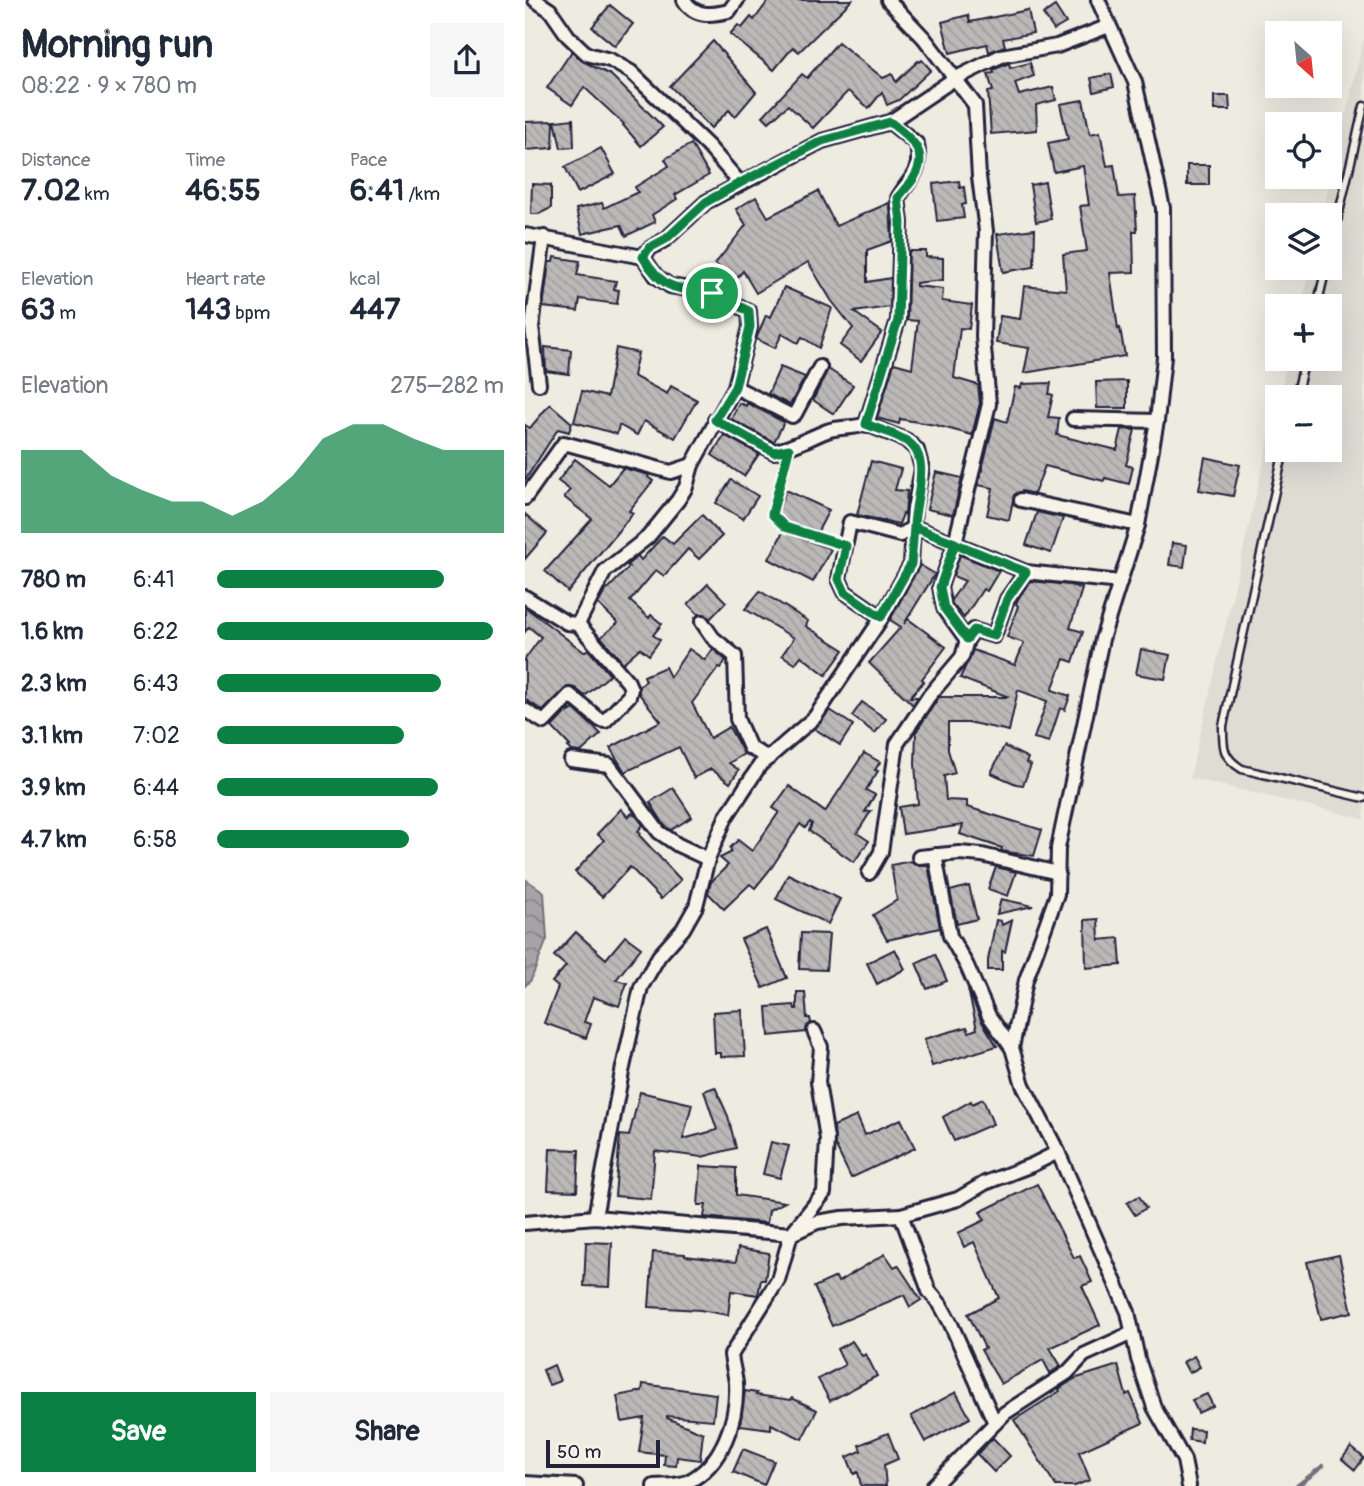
<!DOCTYPE html>
<html lang="en">
<head>
<meta charset="utf-8">
<style>
  :root { --surface:#fff; --page:#f6f6f7; --text:#1f2937; --muted:#747a83; --accent:#0b8043 }
  body { margin:0; font-family:Pangolin,sans-serif; background:var(--page); color:var(--text); height:100vh; display:flex; flex-direction:column; font-size:26px; white-space:nowrap }
  * { box-sizing:border-box; margin:0 }
  p { font-size:23px; color:var(--muted) }
  .icon { flex:none; width:38px; height:38px; fill:none; stroke:currentColor; stroke-width:2; stroke-linecap:round; stroke-linejoin:round }
  .map { position:relative; flex:1; overflow:hidden }
  .panel { display:flex; flex-direction:column; background:var(--surface); width:525px }
  .panel>* { flex:none }
  .needle { width:46px; rotate:153deg }
  .fabs { position:absolute; left:740px; top:21px; display:grid; gap:14px }
  .fabs a { display:grid; place-items:center; width:77px; height:77px; border-radius:0px; background:var(--surface); box-shadow:0 7px 28px #0002; font-size:35px }
  .scale { position:absolute; left:21px; bottom:18px; width:114px; box-sizing:border-box; padding-left:7px; border:4px solid #22223b; border-top:0; font-size:19px; line-height:24px; white-space:nowrap; color:#22223b; -webkit-text-stroke:5px #f7f3e8; paint-order:stroke }
  .pin { position:absolute; display:grid; place-items:center; width:60px; height:60px; color:#fff; margin:-30px; border:4px solid #fff; border-radius:50%; box-shadow:0 2px 7px #0007 }
  .round { display:grid; place-items:center; flex:none; width:74px; height:74px; border-radius:0px; background:var(--page) }
  .head { display:flex; align-items:center; justify-content:space-between; height:119px; padding:0 21px }
  h1 { font-size:38px; font-weight:800; line-height:52px }
  .stats { display:grid; grid-template-columns:repeat(3,1fr); gap:10px; height:119px; padding:7px 21px }
  .stats div { display:grid; align-content:center }
  .stats b { font-size:30px; font-weight:800 }
  .stats small { font-size:19px; font-weight:400 }
  .stats p { font-size:19px }
  .chart { height:196px; padding:14px 21px }
  .chart p { display:flex; justify-content:space-between }
  .chart svg { width:100%; height:126px; margin-top:7px; fill:var(--accent); opacity:.7 }
  .button { display:flex; gap:14px; margin-top:auto; padding:14px 21px }
  .button a { flex:1; height:80px; border-radius:0px; background:var(--accent); color:#fff; font-size:28px; font-weight:800; line-height:80px; text-align:center }
  .button a+a { background:var(--page); color:var(--text) }
  ul { padding:0 21px; list-style:none; font-size:23px }
  li { display:grid; grid-template-columns:112px 84px 1fr; align-items:center; height:52px }
  li i { height:18px; border-radius:9px; background:var(--accent) }
  main { display:flex; flex:1; min-height:0 }
  .map>svg:first-child { display:block }
  .built { fill:#dfdcd4 }
  .water { fill:url(#water-waves); stroke:#716f7b; stroke-width:2 }
  .lines { fill:none; stroke-linecap:round; stroke-linejoin:round }
  .stream { stroke:#716f7b; stroke-width:4.5 }
  .building { fill:url(#building-back-hatch); stroke:#22223b; stroke-width:2 }
  .service-casing { stroke:#22223b; stroke-width:11 }
  .minor-casing { stroke:#22223b; stroke-width:18 }
  .service { stroke:#f7f3e8; stroke-width:6 }
  .minor { stroke:#f7f3e8; stroke-width:12 }
  .route-casing { stroke:#fff; stroke-width:14 }
  .route { stroke:#0b8043; stroke-width:9 }
</style>
</head>
<body>
<main>
<section class="panel">
<div class="head"><div><h1>Morning run</h1><p>08:22 · 9 × 780 m</p></div><a class="round"><svg class="icon" aria-label="share" viewBox="0 0 24 24"><path d="M12 15V3M7 8l5-5 5 5M5 13v7h14v-7"/></svg></a></div>
<div class="stats">
<div><p>Distance</p><b>7.02<small> km</small></b></div>
<div><p>Time</p><b>46:55</b></div>
<div><p>Pace</p><b>6:41<small> /km</small></b></div>
</div>
<div class="stats">
<div><p>Elevation</p><b>63<small> m</small></b></div>
<div><p>Heart rate</p><b>143<small> bpm</small></b></div>
<div><p>kcal</p><b>447</b></div>
</div>
<div class="chart"><p><span>Elevation</span>275–282 m</p>
<svg viewBox="0 0 160 44" preserveAspectRatio="none"><path d="M0 44V15L10 15L20 15L30 24L40 29L50 33L60 33L70 38L80 33L90 24L100 11L110 6L120 6L130 11L140 15L150 15L160 15V44z"/></svg>
</div>
<ul>
<li><b>780 m</b>6:41<i style="width:79%"></i></li>
<li><b>1.6 km</b>6:22<i style="width:96%"></i></li>
<li><b>2.3 km</b>6:43<i style="width:78%"></i></li>
<li><b>3.1 km</b>7:02<i style="width:65%"></i></li>
<li><b>3.9 km</b>6:44<i style="width:77%"></i></li>
<li><b>4.7 km</b>6:58<i style="width:67%"></i></li>
</ul>
<div class="button"><a>Save</a><a>Share</a></div>
</section>
<div class="map">
<svg width="839" height="1486" viewBox="0 0 839 1486">
  <defs>
    <pattern id="water-waves" width="16" height="10" patternUnits="userSpaceOnUse" patternTransform="scale(1.75)"><rect width="16" height="10" fill="#a6a3a6"/><path d="M0 5q4-4 8 0t8 0" fill="none" stroke="#878488"/></pattern>
    <pattern id="building-back-hatch" width="6" height="6" patternUnits="userSpaceOnUse" patternTransform="scale(1.75)"><rect width="6" height="6" fill="#bbb8b7"/><path d="M-1 5l2 2M0 0l6 6M5-1l2 2" fill="none" stroke="#a09e9e"/></pattern>
  </defs>
  <rect width="100%" height="100%" fill="#eeebe1"/>
  <filter id="ink" filterUnits="userSpaceOnUse"><feTurbulence type="fractalNoise" baseFrequency=".0143" numOctaves="2"/><feDisplacementMap in="SourceGraphic" scale="14" xChannelSelector="R" yChannelSelector="G"/><feConvolveMatrix kernelMatrix="1 2 1 2 8 2 1 2 1" color-interpolation-filters="sRGB"/></filter>
  <g filter="url(#ink)">
    <polygon class="built" points="839,38 839,819 665,778 752,405 752,450 805,450 805,397 754,397 763,359 805,359 805,306 776,306 785,268 805,268 805,215 797,215"/>
    <polygon class="water" points="0,879 19,892 22,939 6,980 0,986"/>
    <g class="lines">
      <polyline class="stream" points="772,1486 798,1466"/>
    </g>
    <g class="building">
      <polygon points="244,0 327,0 274,52 268,47 249,70 205,34 213,25 217,28 226,17 229,20"/>
      <polygon points="85,5 108,24 90,46 67,27"/>
      <polygon points="530,6 541,23 529,30 518,14"/>
      <polygon points="503,10 508,33 478,39 480,46 464,52 462,44 425,53 417,22 443,15 445,22"/>
      <polygon points="188,41 231,92 210,117 204,110 186,128 145,86"/>
      <polygon points="313,42 358,78 367,74 371,82 393,61 394,62 397,60 406,70 374,100 362,105 357,92 344,108 323,91 288,128 263,105 244,122 238,116 277,74 282,78"/>
      <polygon points="47,51 57,61 86,75 138,127 116,146 98,125 99,124 59,87 47,105 22,88"/>
      <polygon points="484,63 485,68 505,63 509,76 490,83 494,95 528,87 531,100 511,105 512,130 466,134 463,92 468,91 463,74 469,73 468,70"/>
      <polygon points="586,74 589,87 569,92 566,78"/>
      <polygon points="689,96 704,96 705,110 689,110"/>
      <polygon points="558,100 565,134 575,132 582,166 589,165 594,197 610,196 612,231 608,231 609,272 585,273 593,329 595,328 600,356 499,373 504,348 471,343 475,316 495,319 499,286 541,290 538,254 562,251 555,206 564,205 558,166 529,172 523,143 543,139 535,104"/>
      <polygon points="48,119 49,147 36,148 30,121"/>
      <polygon points="29,121 28,148 0,150 0,122"/>
      <polygon points="166,144 184,175 150,195 152,199 127,215 130,222 101,236 96,225 57,234 51,209 77,203 79,208 113,192 110,187 144,166 140,159"/>
      <polygon points="76,148 90,174 53,193 40,167"/>
      <rect x="662" y="165" width="22" height="20"/>
      <polygon points="434,181 435,188 439,187 441,204 437,205 439,218 412,221 408,184"/>
      <polygon points="520,182 526,219 511,222 505,185"/>
      <polygon points="7,184 26,185 26,208 14,214 6,214"/>
      <polygon points="293,191 311,226 364,203 365,207 367,241 342,250 342,282 366,278 365,307 329,312 357,332 336,361 315,345 328,328 306,300 283,262 231,293 218,271 210,280 190,264 221,225 211,209 231,197 243,217"/>
      <polygon points="510,229 509,267 478,272 472,234"/>
      <polygon points="384,251 401,251 401,257 418,258 418,280 391,283 391,286 418,289 417,301 447,305 444,329 435,328 429,378 453,385 455,403 447,435 410,425 375,419 374,424 352,418 369,363 387,368 393,321 382,320"/>
      <polygon points="29,257 55,261 52,275 91,281 89,289 94,290 92,304 55,299 53,311 18,307 24,262 28,262"/>
      <polygon points="259,287 307,308 294,348 277,337 273,343 257,334 250,348 231,339 241,315 246,317"/>
      <polygon points="20,347 46,350 44,374 21,371"/>
      <polygon points="91,348 113,353 108,376 142,394 146,386 172,400 150,438 119,421 112,435 94,425 92,434 49,422 57,391 82,397"/>
      <polygon points="255,367 280,377 265,405 243,394"/>
      <polygon points="303,369 328,385 309,414 288,400"/>
      <polygon points="602,381 602,408 572,408 571,382"/>
      <polygon points="526,383 524,394 528,395 523,417 534,418 532,435 592,450 597,429 610,430 601,465 608,467 604,484 580,478 579,481 520,466 509,494 497,491 489,495 484,520 462,515 468,488 453,485 470,418 482,422 490,387 496,388 497,384"/>
      <polygon points="214,403 221,406 222,403 259,422 249,442 206,419"/>
      <polygon points="25,404 47,423 44,432 33,429 0,480 0,425 5,428"/>
      <polygon points="199,435 234,454 219,476 187,455"/>
      <polygon points="680,457 715,465 708,496 674,490"/>
      <polygon points="50,459 84,485 98,468 124,475 123,477 128,481 104,511 108,513 43,592 20,571 67,519 39,497 45,490 33,481"/>
      <polygon points="346,461 376,469 370,490 382,491 380,515 378,514 374,524 332,515"/>
      <polygon points="411,472 437,478 428,515 402,509"/>
      <polygon points="206,480 233,496 218,519 191,503"/>
      <polygon points="261,490 304,510 293,531 263,522 253,512"/>
      <polygon points="512,512 538,518 526,553 501,545"/>
      <polygon points="0,514 22,533 0,559"/>
      <polygon points="177,515 197,536 174,559 163,549 139,576 131,570 105,601 124,618 126,615 137,624 128,635 135,640 124,655 115,648 98,663 76,637 93,623 73,604 79,593 104,567 102,565 113,556 116,560 138,536 148,544"/>
      <polygon points="258,532 306,549 288,582 244,559"/>
      <polygon points="647,543 662,545 659,567 644,565"/>
      <polygon points="435,555 474,571 462,591 458,589 439,618 427,604 426,600 440,581 428,576"/>
      <polygon points="395,565 410,574 379,624 383,619 421,647 397,679 399,681 385,697 393,697 388,705 344,663 376,627 365,620"/>
      <polygon points="505,581 545,585 557,589 545,628 558,632 548,662 539,659 527,690 545,696 540,710 535,708 524,742 509,738 522,701 493,690 484,731 447,723 423,723 423,750 430,773 419,776 421,800 442,801 442,807 517,830 509,856 476,851 477,848 435,834 438,825 378,834 374,807 393,804 390,764 391,732 414,697 484,697 435,678 448,650 490,665 499,643 482,637 493,606 491,604 493,599"/>
      <polygon points="183,584 201,602 185,619 180,614 173,614 163,604"/>
      <polygon points="235,591 283,621 281,626 319,650 301,675 276,656 270,664 257,655 269,638 220,609"/>
      <polygon points="0,607 59,652 63,649 85,675 60,696 50,688 42,687 18,711 0,699 0,659 16,637 4,627 0,632"/>
      <polygon points="164,649 180,660 188,649 201,660 196,668 194,667 167,703 185,738 204,727 219,754 204,763 214,770 205,783 186,769 169,778 154,747 100,772 85,748 136,721 114,694 114,686 121,681 119,676 140,667 145,677"/>
      <polygon points="616,649 645,655 640,679 611,674"/>
      <polygon points="337,702 361,719 350,733 327,716"/>
      <polygon points="46,707 44,712 49,709 76,734 56,752 47,751 43,747 45,746 27,727"/>
      <polygon points="305,710 328,725 315,745 290,729"/>
      <polygon points="479,746 503,758 501,763 506,765 498,785 491,784 466,773"/>
      <polygon points="339,753 355,762 350,770 353,771 341,790 350,795 340,812 346,811 332,833 344,841 329,862 284,831 287,824 285,822 280,828 275,824 247,867 230,888 225,884 199,909 183,893 186,882 203,865 195,858 207,852 205,848 213,840 227,851 254,812 248,808 264,786 300,812"/>
      <polygon points="148,788 167,817 146,830 140,826 125,802"/>
      <polygon points="96,809 103,817 107,813 112,817 118,825 113,831 116,833 114,835 156,880 136,899 105,867 77,897 50,872 79,840 72,834"/>
      <polygon points="386,861 391,865 403,865 415,928 362,940 348,915 372,900 366,865"/>
      <polygon points="471,867 491,872 483,896 463,889"/>
      <polygon points="263,874 315,899 303,924 251,899"/>
      <polygon points="444,886 452,919 432,924 425,891"/>
      <polygon points="476,899 508,906 472,914"/>
      <polygon points="573,919 574,940 594,938 596,965 561,968 560,920"/>
      <polygon points="471,920 476,921 477,925 487,920 480,952 477,951 477,970 463,970 463,960"/>
      <polygon points="241,929 262,978 238,988 216,939"/>
      <polygon points="51,932 81,959 100,936 116,948 91,980 102,983 94,1006 68,997 59,1022 66,1024 61,1038 19,1023 33,987 27,982 41,966 29,956"/>
      <polygon points="276,933 304,934 301,970 274,969"/>
      <polygon points="370,949 380,969 352,984 342,963"/>
      <polygon points="410,954 422,981 402,989 391,963"/>
      <polygon points="443,989 456,1020 472,1046 407,1066 399,1039 442,1027 444,1032 452,1029"/>
      <polygon points="272,992 280,992 282,1018 285,1018 286,1023 282,1026 281,1032 244,1036 242,1007 269,1005 270,1009 272,1009"/>
      <polygon points="217,1010 220,1056 196,1057 196,1053 190,1053 188,1012"/>
      <polygon points="190,1087 203,1116 211,1148 177,1157 130,1151 126,1199 90,1196 95,1135 104,1136 115,1092 167,1104 158,1139 192,1130 179,1091"/>
      <polygon points="458,1099 468,1124 429,1141 418,1117 446,1101 447,1104"/>
      <polygon points="332,1116 340,1135 376,1119 390,1148 326,1178 310,1145 309,1126"/>
      <polygon points="246,1142 264,1146 255,1178 238,1174"/>
      <polygon points="25,1149 54,1150 52,1191 23,1190"/>
      <polygon points="176,1166 211,1168 211,1195 260,1202 244,1210 242,1223 179,1217 181,1205 173,1205"/>
      <polygon points="512,1184 549,1258 555,1256 567,1282 557,1286 575,1325 525,1348 536,1366 525,1373 518,1360 476,1384 456,1350 460,1348 443,1314 474,1298 449,1242 439,1247 433,1233 460,1220 455,1212"/>
      <polygon points="614,1196 621,1208 610,1215 602,1203"/>
      <polygon points="61,1242 87,1243 85,1287 59,1286"/>
      <polygon points="213,1248 244,1253 240,1280 236,1280 233,1295 206,1291 203,1315 175,1310 124,1307 128,1252 160,1254 160,1256 211,1262"/>
      <polygon points="360,1254 369,1267 373,1265 396,1300 385,1307 379,1295 307,1326 289,1287 311,1277 313,1282"/>
      <polygon points="814,1255 827,1312 796,1319 782,1262"/>
      <polygon points="327,1341 337,1356 341,1354 352,1376 305,1401 293,1379 320,1365 312,1349"/>
      <polygon points="669,1356 675,1367 664,1373 658,1362"/>
      <polygon points="29,1365 35,1381 24,1385 18,1370"/>
      <polygon points="593,1365 601,1395 605,1393 618,1423 554,1452 565,1480 550,1486 531,1486 489,1420 535,1391 534,1389 549,1379"/>
      <polygon points="118,1384 191,1394 188,1420 142,1416 142,1418 178,1433 175,1460 152,1457 151,1466 139,1465 140,1455 114,1452 119,1418 97,1422 92,1396 117,1391"/>
      <polygon points="220,1391 232,1393 231,1395 266,1400 267,1398 292,1410 277,1439 246,1424 246,1429 215,1425"/>
      <polygon points="431,1392 445,1418 400,1442 386,1416"/>
      <polygon points="682,1394 688,1406 673,1413 667,1400"/>
      <polygon points="665,1429 678,1430 677,1442 664,1440"/>
      <polygon points="363,1433 373,1459 359,1465 361,1486 336,1486 333,1472 329,1474 322,1457 336,1451 334,1445"/>
      <polygon points="468,1438 485,1456 469,1472 452,1454"/>
      <polygon points="826,1447 839,1458 830,1470 817,1459"/>
      <polygon points="218,1449 249,1461 239,1485 208,1472"/>
    </g>
    <g class="lines">
      <defs>
        <g id="service">
          <polyline points="805,251 839,106"/>
          <polyline points="792,306 801,268"/>
          <polyline points="771,397 780,359"/>
          <polyline points="264,449 247,514 260,527 321,546"/>
          <path d="M759,450l-61,276c0,21 -1,31 19,43l122,29"/>
        </g>
        <g id="minor">
          <polyline points="10,0 25,10 43,36 62,54 85,60 106,72 183,146 215,183"/>
          <path d="M159,0c11,18 28,15 45,11l8,-11"/>
          <polyline points="363,0 399,38 450,105 454,177 461,231 458,337 464,404 430,543 415,587 419,608 442,640"/>
          <polyline points="573,0 610,82 638,208 639,357 632,421 613,525 577,639 533,848 532,894 501,980 487,1048 498,1085 533,1152 603,1312 613,1359 629,1407 659,1460 664,1486"/>
          <polyline points="0,235 118,257 131,276 145,286 187,293 224,311 225,327 210,387 167,465 161,487 153,500 123,537 80,571 53,624 42,623 0,597"/>
          <polyline points="118,257 124,249 141,239 181,202 297,141 365,122 429,79 476,56 532,46 584,26"/>
          <polyline points="14,384 7,327 19,237"/>
          <polyline points="210,387 267,416 270,414 295,367"/>
          <polyline points="548,419 632,421"/>
          <path d="M190,420l59,32c20,-5 35,-14 53,-21 13,-5 27,-2 39,-7l32,-104 3,-98 -3,-24c14,-23 24,-25 19,-54l-27,-22"/>
          <polyline points="0,498 39,443 146,472 167,465"/>
          <polyline points="496,500 613,525"/>
          <polyline points="356,617 320,592 314,579 325,522 375,535 389,527 501,572 595,582"/>
          <polyline points="177,622 188,638 210,656 212,719 225,748 244,758"/>
          <polyline points="0,710 19,722 45,695 75,720 80,721 104,696 106,689 103,682 53,624"/>
          <polyline points="46,760 84,765 134,832 153,845 183,859"/>
          <polyline points="410,855 425,936 442,966 464,1016 487,1048"/>
          <polyline points="394,857 434,853 457,855 533,873"/>
          <polyline points="344,873 356,852 372,744 404,696 437,657 442,640 449,630 469,636 482,599 501,572"/>
          <polyline points="376,1215 404,1291 415,1304 425,1322 470,1423"/>
          <polyline points="70,1217 97,1072 116,987 134,956 158,929 171,906 183,859 201,817 235,765 290,717 354,622 386,564 389,509 397,469 392,450 381,440 341,424"/>
          <polyline points="0,1223 70,1217 266,1234 299,1193 302,1139 293,1082 296,1047 289,1031"/>
          <polyline points="0,1483 51,1486"/>
          <path d="M129,1486c10,-1 23,0 33,-4 35,-16 51,-63 49,-99 -1,-9 -4,-19 -5,-28l47,-75 13,-46 26,-12 25,-4 59,-3 57,-16 27,-16 47,-18 26,-13"/>
          <polyline points="408,1486 480,1413 542,1373 559,1355 607,1333"/>
        </g>
      </defs>
      <use href="#service" class="service-casing"/>
      <use href="#minor" class="minor-casing"/>
      <use href="#service" class="service"/>
      <use href="#minor" class="minor"/>
    </g>
  </g>
  <g class="lines" filter="url(#ink)">
    <defs>
      <path id="route" d="M187,293l37,18 1,16 -15,60 -20,33 59,32 15,-3 -17,65 13,13 61,19 -7,33 6,13 36,25 30,-53 3,-37 112,45 -19,27 -13,37 -20,-6 -7,9 -23,-31 -4,-21 15,-44 -41,-16c0,-28 21,-73 -11,-88 -11,-6 -25,-10 -37,-15l32,-104 3,-98 -3,-24c5,-8 13,-14 17,-22 15,-26 -7,-39 -25,-54l-68,19 -82,42 -34,19 -40,37 -17,9 -6,9c22,35 31,30 69,36"/>
    </defs>
    <use href="#route" class="route-casing"/>
    <use href="#route" class="route"/>
  </g>
</svg>
<div class="fabs">
<a><svg class="needle" viewBox="-14 -14 28 28"><path d="M0-13l5 13h-10z" fill="#e53935"/><path d="M0 13l5-13h-10z" fill="#747a83"/></svg></a>
<a><svg class="icon" aria-label="locate" viewBox="0 0 24 24"><circle cx="12" cy="12" r="6"/><path d="M12 2v4M12 18v4M2 12h4M18 12h4"/></svg></a>
<a><svg class="icon" aria-label="layers" viewBox="0 0 24 24"><path d="M12 4l9 5-9 5-9-5zM3 14l9 5 9-5"/></svg></a>
<a>+</a>
<a>−</a>
</div>
<div class="scale">50 m</div>
<div class="pin" style="left:187px;top:293px;background:#1e9e55"><svg class="icon" aria-label="arrive" viewBox="0 0 24 24"><path d="M6 21V4h12l-3 4 3 4H6"/></svg></div>
</div>
</main>
</body>
</html>
